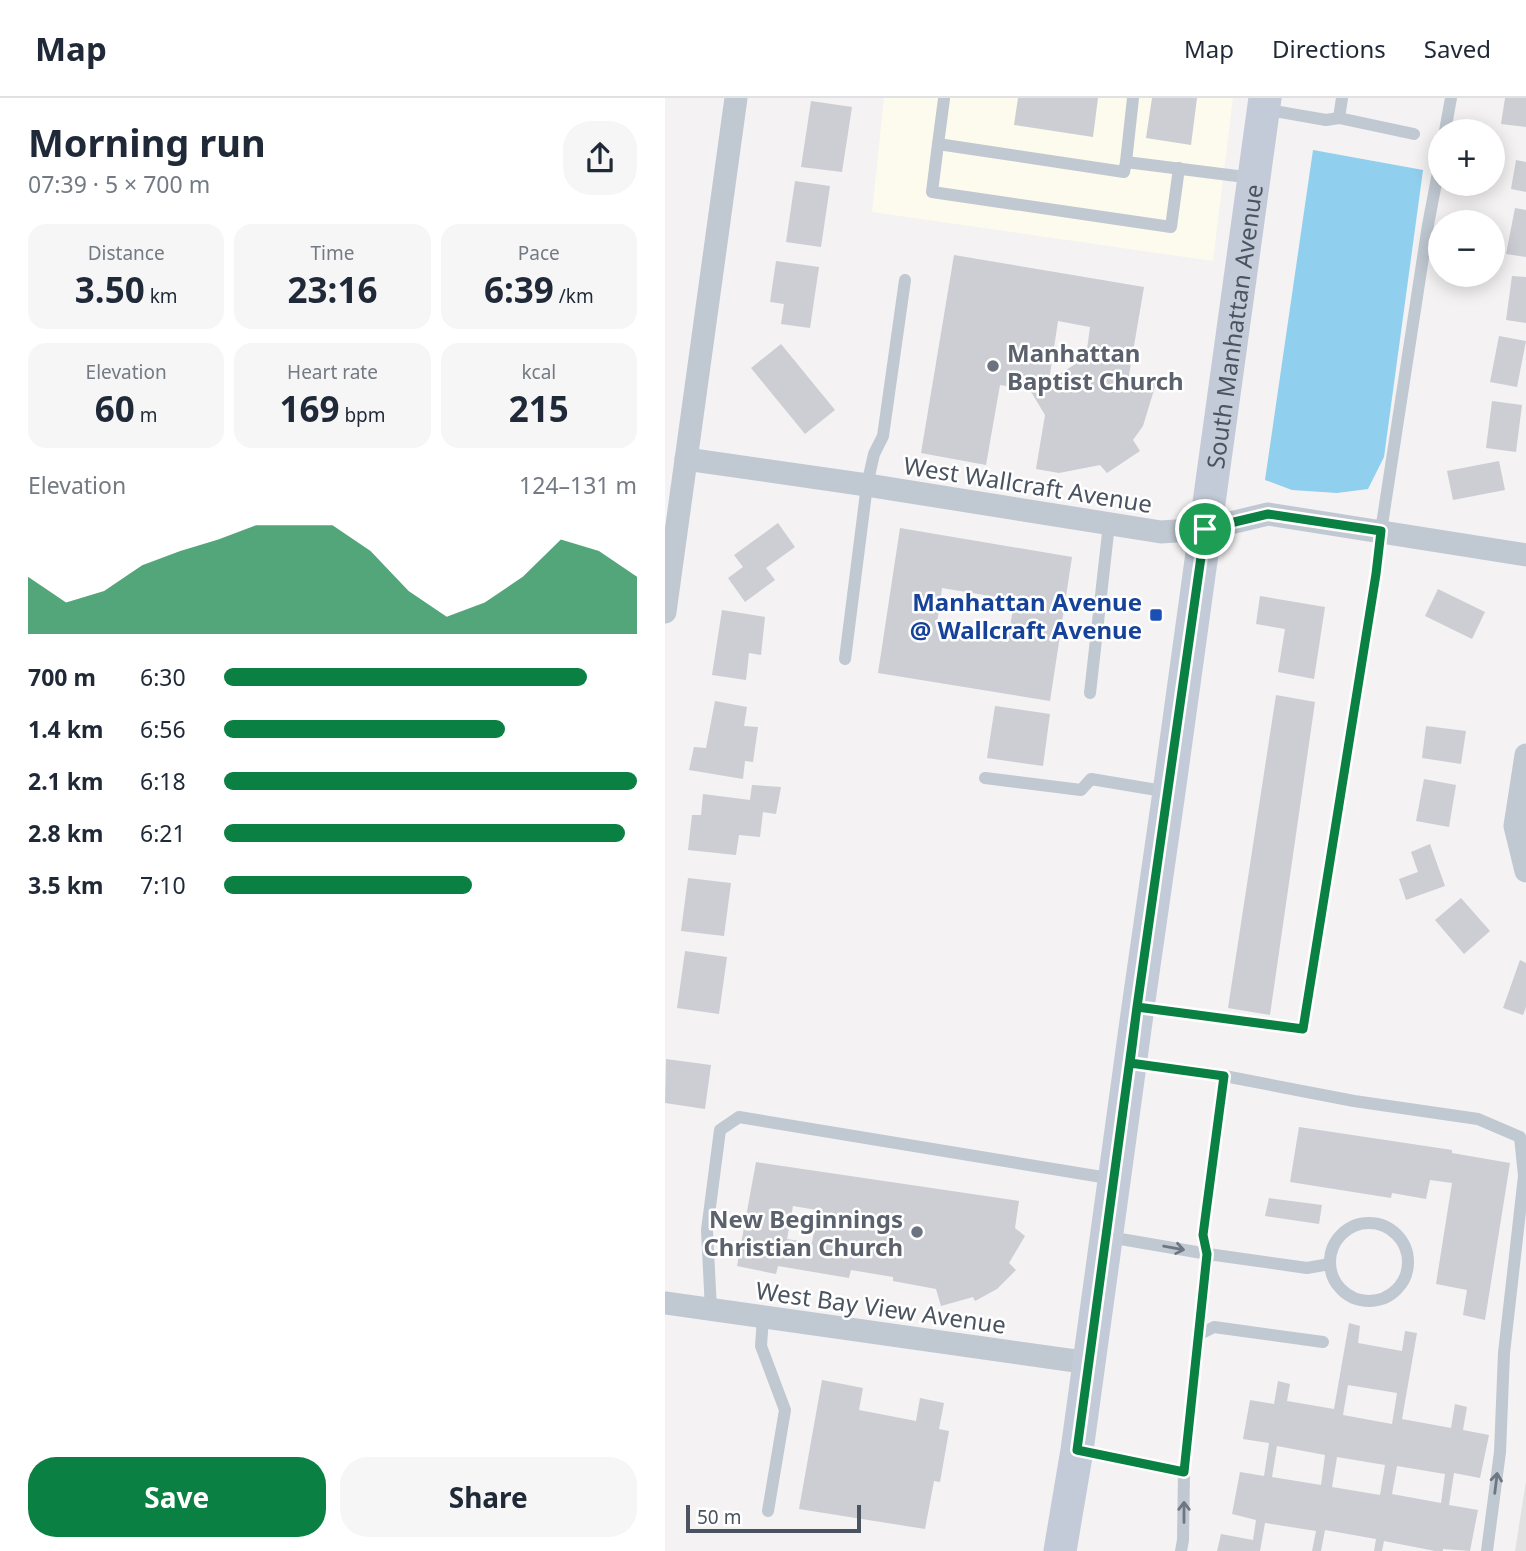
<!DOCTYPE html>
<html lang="en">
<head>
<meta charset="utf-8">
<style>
  :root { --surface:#fff; --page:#f6f6f7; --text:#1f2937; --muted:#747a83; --line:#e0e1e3; --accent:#0b8043 }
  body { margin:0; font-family:"Noto Sans",sans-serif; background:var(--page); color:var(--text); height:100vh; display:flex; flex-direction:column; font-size:26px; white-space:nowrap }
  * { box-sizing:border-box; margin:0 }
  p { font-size:23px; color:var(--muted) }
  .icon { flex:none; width:38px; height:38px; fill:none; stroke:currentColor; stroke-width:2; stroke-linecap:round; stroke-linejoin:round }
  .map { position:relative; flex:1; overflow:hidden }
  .drawer { display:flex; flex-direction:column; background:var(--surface); width:665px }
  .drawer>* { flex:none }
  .controls { position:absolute; left:763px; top:21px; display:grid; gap:14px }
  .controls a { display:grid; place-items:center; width:77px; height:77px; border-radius:50%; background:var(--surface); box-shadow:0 4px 18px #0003; font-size:35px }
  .scale { position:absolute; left:21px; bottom:18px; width:175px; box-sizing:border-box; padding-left:7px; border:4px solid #4a5360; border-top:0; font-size:19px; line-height:24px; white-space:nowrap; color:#4a5360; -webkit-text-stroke:5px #fff; paint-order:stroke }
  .pin { position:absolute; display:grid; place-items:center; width:60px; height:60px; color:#fff; margin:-30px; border:4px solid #fff; border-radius:50%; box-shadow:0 2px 7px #0007 }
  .round { display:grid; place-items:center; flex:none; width:74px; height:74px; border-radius:28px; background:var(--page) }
  .headline { display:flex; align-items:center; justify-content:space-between; height:119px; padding:0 28px }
  h1 { font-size:38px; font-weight:700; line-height:52px }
  .figures { display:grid; grid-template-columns:repeat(3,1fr); gap:10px; height:119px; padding:7px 28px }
  .figures div { display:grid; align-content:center; border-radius:18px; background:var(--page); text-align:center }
  .figures b { font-size:35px; font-weight:700 }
  .figures small { font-size:19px; font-weight:400 }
  .figures p { font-size:19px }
  .chart { height:196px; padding:14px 28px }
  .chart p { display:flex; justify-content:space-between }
  .chart svg { width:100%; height:126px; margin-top:7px; fill:var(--accent); opacity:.7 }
  .cta { display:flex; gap:14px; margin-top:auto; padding:14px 28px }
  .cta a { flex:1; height:80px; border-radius:28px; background:var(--accent); color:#fff; font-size:28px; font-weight:700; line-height:80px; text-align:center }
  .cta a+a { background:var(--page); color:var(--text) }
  ul { padding:0 28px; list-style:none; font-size:23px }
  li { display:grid; grid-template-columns:112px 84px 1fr; align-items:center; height:52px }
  li i { height:18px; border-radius:9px; background:var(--accent) }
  header { display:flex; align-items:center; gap:42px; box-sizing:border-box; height:98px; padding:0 35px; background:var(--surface); border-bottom:2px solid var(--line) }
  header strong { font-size:33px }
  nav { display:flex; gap:38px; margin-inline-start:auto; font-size:24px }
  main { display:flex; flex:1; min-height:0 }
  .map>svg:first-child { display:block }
  .commercial { fill:#fdfaee }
  .education { fill:#e2e1e1 }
  .water { fill:#90cfed }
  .building { fill:#ccced4; fill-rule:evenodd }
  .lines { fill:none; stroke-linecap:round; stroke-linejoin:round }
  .lane { stroke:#c0c8d1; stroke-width:12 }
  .street { stroke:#c0c8d1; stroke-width:23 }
  .secondary { stroke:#c3cbd8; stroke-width:33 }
  .oneway { stroke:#6d7682 }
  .route-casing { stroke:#fff; stroke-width:14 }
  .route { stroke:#0b8043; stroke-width:9 }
  .worship-dot { fill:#6b7280; stroke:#fff; stroke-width:2.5 }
  .transit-dot { fill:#1a4fb4; stroke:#fff; stroke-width:2.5 }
  .labels { text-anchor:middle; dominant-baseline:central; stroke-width:5; stroke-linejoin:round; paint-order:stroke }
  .street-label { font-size:24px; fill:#4a5360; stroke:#fff }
  .worship-label { font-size:24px; font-weight:bold; fill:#5b616d; stroke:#fff; text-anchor:start }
  .transit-label { font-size:24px; font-weight:bold; fill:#164399; stroke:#fff; text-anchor:end }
</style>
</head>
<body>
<header>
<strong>Map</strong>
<nav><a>Map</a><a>Directions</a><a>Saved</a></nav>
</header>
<main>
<section class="drawer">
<div class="headline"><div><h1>Morning run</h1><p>07:39 · 5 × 700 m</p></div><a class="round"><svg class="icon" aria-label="share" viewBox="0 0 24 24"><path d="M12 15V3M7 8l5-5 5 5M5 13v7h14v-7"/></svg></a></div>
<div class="figures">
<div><p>Distance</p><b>3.50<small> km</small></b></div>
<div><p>Time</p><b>23:16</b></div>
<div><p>Pace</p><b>6:39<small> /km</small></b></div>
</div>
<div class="figures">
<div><p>Elevation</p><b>60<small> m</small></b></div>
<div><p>Heart rate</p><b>169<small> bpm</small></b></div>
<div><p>kcal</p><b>215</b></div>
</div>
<div class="chart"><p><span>Elevation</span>124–131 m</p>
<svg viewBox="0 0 160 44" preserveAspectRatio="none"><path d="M0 44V24L10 33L20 29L30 20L40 15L50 11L60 6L70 6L80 6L90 15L100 29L110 38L120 33L130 24L140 11L150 15L160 24V44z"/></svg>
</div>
<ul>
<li><b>700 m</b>6:30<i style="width:88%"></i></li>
<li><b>1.4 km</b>6:56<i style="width:68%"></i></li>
<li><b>2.1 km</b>6:18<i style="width:100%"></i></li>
<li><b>2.8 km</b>6:21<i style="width:97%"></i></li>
<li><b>3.5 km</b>7:10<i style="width:60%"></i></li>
</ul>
<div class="cta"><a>Save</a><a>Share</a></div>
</section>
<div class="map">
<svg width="861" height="1453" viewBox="0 0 861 1453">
  <rect width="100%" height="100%" fill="#f4f2f2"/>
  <polygon class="commercial" points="219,0 568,0 548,163 207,114"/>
  <polygon class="education" points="861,1383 861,1453 850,1453"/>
  <polygon class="water" points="648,52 758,72 719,359 703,391 672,395 627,392 600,382"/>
  <g class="building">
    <polygon points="353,0 433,0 428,39 349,27"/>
    <polygon points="487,0 532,0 526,47 481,40"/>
    <polygon points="840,0 861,0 861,29 836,26"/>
    <polygon points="146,3 187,9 177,74 136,69"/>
    <polygon points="851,62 861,64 861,94 846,91"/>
    <polygon points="130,83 165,88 156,149 121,144"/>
    <polygon points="850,110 861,112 861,159 841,156"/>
    <path d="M289,157l190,32 -15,88 28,5 -14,46 -10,14 7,11 -33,22 -7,-8 -41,8 -23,-4 9,-54 -15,-25 -30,-5 -14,80 -65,-12zM393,223l32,6 -4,30 -37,24z"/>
    <polygon points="111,163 154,169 145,230 116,226 119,206 105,204"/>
    <polygon points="847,178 861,179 861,225 841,222"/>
    <polygon points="834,238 861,243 852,289 825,284"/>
    <polygon points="116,246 170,312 140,336 86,270"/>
    <polygon points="827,303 857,307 851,354 821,350"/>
    <polygon points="834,363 840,392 788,402 782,373"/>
    <polygon points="113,425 130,449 101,470 110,482 80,504 63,480 78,469 69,457"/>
    <path d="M235,430l172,29 -22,144 -172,-28zM277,490l72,12 -6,42 -72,-12z"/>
    <polygon points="773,491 820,514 807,541 760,518"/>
    <polygon points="595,498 660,509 649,581 613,574 620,531 591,526"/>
    <polygon points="57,512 100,519 96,557 84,555 81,582 47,577"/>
    <polygon points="611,597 650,604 605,917 563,910"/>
    <polygon points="50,603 82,609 79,628 93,629 88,664 80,663 78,681 24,672 29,649 41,650"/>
    <polygon points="330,608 385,616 378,668 322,660"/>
    <polygon points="761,628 801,633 796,666 757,660"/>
    <polygon points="759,681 791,687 784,729 751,723"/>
    <polygon points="87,687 116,689 111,716 98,714 95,739 74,737 71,757 23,752 27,717 36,717 38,696 85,702"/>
    <polygon points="765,746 780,788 741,802 734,781 753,774 746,754"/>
    <polygon points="23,780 66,785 59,838 16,833"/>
    <polygon points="796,800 825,833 799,856 770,822"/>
    <polygon points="20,853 62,859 54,916 12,910"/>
    <polygon points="855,862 861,865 861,909 858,917 838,910"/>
    <polygon points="1,961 46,967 40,1011 0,1005"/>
    <polygon points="634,1029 787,1052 787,1055 845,1065 820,1222 798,1217 802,1192 771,1186 787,1085 765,1082 761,1101 727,1095 726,1100 625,1084"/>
    <path d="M91,1064l263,39 -4,27 10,8 -16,27 7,7 -19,19 -22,12 -2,-4 -32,9 -5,-17 -43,-8v-4l-42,-7 -2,8 -71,-12 -2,8 -39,-8zM128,1108l24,4 -5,33 -25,-4z"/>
    <polygon points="604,1100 657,1107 654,1126 600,1118"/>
    <path d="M684,1225l11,3 -2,17 44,8 3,-20 12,2 -15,86 49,9 4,-24 12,3 -4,23 26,5 -9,43 -26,-5 -5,32 29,5 -8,41 -27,-2v2h-8l-51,-10 -2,10h-8l2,-12 -51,-9 -4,21h-9l4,-20 -51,-8 -5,28h-43l4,-17 32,6 3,-20 -24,-6 8,-42 24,4 5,-33 -26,-4 7,-39 24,4 4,-23 12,3 -3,17 47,8zM683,1287l49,8 -5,31 -49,-9zM612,1348l48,9 -4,30 -49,-8zM672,1359l48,8 -5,30 -48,-8zM732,1368l48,8 -4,29 -49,-9z"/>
    <polygon points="157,1282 198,1290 194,1312 251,1323 255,1300 279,1305 274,1331 284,1333 275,1384 269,1383 260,1431 134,1411"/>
  </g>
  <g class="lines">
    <g class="lane">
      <polyline points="468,0 461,64 588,80"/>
      <polyline points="598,11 661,22 674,20 749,36"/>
      <polyline points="674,20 677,0"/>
      <polyline points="780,33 786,0"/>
      <polyline points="273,46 279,1"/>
      <polyline points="461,64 459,74 273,46 267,94 506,129 514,70"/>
      <polyline points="180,561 202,387 209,356 218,338 240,182"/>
      <polyline points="425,595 444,426"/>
      <polyline points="320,680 416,692 426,681 504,694"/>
      <polyline points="473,909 638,931 711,476 716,433 763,127 775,64"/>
      <polyline points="465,965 544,975 689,1003 813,1021 855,1039 859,1078 839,1255 835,1354 822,1453"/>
      <circle cx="704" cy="1164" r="39"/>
      <polyline points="444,1139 543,1156 538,1137 559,978"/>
      <polyline points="46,1212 42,1132 55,1032 74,1019 449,1081"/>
      <polyline points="98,1219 96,1248 120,1312 103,1413"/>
      <polyline points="533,1237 549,1229 658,1244"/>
      <polyline points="413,1352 519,1374"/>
      <polyline points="516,1453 518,1442 519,1374 543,1156 642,1170 665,1166"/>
    </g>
    <g class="street">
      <polyline points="21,361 202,387 496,434 540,431 603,416 861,457"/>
      <polyline points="0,514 71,0"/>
      <polyline points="861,657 850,728 861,773"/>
      <polyline points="0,1205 425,1265"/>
    </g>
    <path class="secondary" id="s1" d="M395,1453l17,-101 61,-443 31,-215 96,-694"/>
  </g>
  <defs><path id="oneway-shaft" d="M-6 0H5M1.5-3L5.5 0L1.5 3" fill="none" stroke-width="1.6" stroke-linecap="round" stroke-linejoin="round" transform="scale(1.75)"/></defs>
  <g class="oneway">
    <use href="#oneway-shaft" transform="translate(509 1150) rotate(10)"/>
    <use href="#oneway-shaft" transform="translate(831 1385) rotate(-83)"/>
    <use href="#oneway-shaft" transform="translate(519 1414) rotate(-90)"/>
  </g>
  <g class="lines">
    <defs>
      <polyline id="route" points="540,431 472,909 412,1352 519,1374 542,1156 538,1137 559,978 465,965 472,909 638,931 711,476 716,433 603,416 540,431"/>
    </defs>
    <use href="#route" class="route-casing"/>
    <use href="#route" class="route"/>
  </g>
  <g class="worship-dot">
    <circle cx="328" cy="268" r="7"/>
    <circle cx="252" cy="1134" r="7"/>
  </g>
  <rect class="transit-dot" x="484" y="510" width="14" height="14" rx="3.5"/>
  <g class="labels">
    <g class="street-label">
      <text stroke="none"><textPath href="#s1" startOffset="1237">South Manhattan Avenue</textPath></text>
      <text transform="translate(363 386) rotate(9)">West Wallcraft Avenue</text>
      <text transform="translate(216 1209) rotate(8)">West Bay View Avenue</text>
    </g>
    <g class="worship-label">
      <text x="342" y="254">Manhattan<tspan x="342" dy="28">Baptist Church</tspan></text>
      <text x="238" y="1120" text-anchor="end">New Beginnings<tspan x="238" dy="28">Christian Church</tspan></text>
    </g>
    <g class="transit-label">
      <text x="477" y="503">Manhattan Avenue<tspan x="477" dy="28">@ Wallcraft Avenue</tspan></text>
    </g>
  </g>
</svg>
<div class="controls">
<a>+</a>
<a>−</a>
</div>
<div class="scale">50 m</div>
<div class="pin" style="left:540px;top:431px;background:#1e9e55"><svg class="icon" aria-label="arrive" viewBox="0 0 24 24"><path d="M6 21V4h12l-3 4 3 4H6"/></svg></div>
</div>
</main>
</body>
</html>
